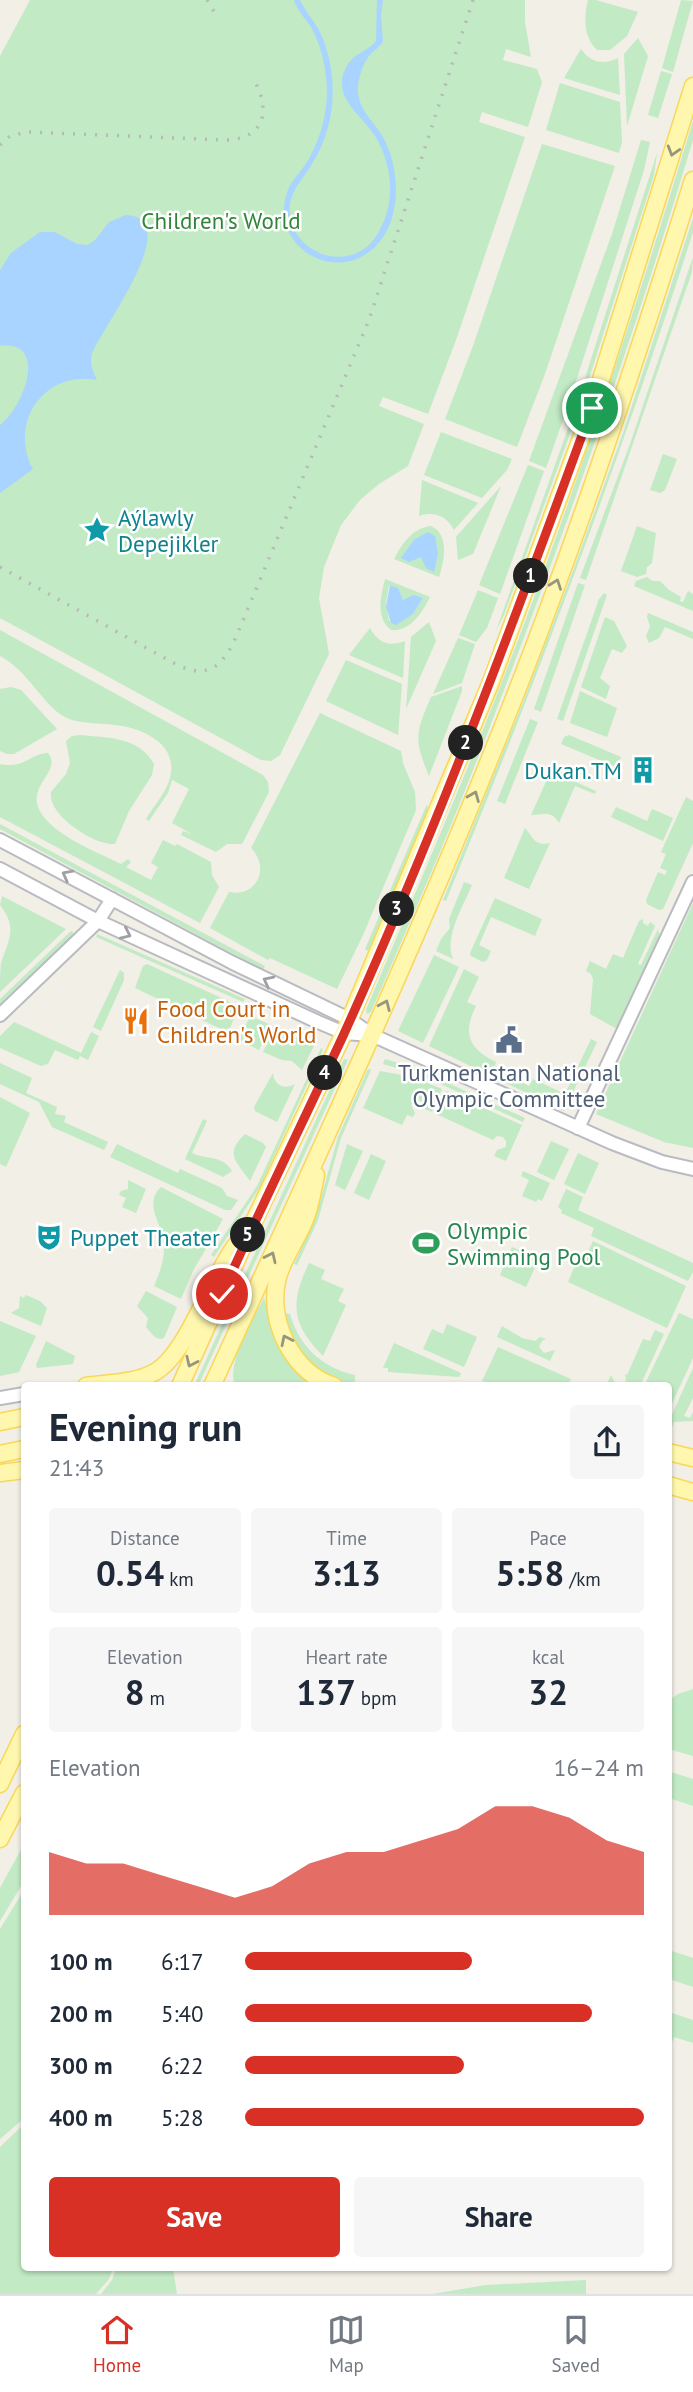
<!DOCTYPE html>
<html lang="en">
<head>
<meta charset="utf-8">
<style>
  :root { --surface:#fff; --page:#f6f6f7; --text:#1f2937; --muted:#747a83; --line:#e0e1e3; --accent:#d93025 }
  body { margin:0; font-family:"PT Sans",sans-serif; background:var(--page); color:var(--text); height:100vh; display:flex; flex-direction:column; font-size:26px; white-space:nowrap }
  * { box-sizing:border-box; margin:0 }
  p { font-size:23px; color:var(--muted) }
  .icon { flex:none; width:38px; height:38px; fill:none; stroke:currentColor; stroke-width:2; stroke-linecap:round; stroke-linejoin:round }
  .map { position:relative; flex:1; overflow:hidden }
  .side { position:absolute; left:21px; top:1382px; width:651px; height:889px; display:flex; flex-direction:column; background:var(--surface); border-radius:7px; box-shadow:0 2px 5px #0004 }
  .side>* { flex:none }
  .pin { position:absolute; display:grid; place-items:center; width:60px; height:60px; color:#fff; margin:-30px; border:4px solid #fff; border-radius:50%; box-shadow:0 2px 7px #0007 }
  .km { position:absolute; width:35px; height:35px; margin:-18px; border-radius:50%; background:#222; color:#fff; font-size:19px; line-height:35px; text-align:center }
  .round { display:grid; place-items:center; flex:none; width:74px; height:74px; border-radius:7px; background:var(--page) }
  .head { display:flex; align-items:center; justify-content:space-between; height:119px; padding:0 28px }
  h1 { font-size:38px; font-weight:700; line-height:52px }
  .metrics { display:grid; grid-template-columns:repeat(3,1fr); gap:10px; height:119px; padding:7px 28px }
  .metrics div { display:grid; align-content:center; border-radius:7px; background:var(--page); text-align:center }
  .metrics b { font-size:35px; font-weight:700 }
  .metrics small { font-size:19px; font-weight:400 }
  .metrics p { font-size:19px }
  .chart { height:196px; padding:14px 28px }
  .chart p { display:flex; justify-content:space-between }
  .chart svg { width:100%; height:126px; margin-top:7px; fill:var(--accent); opacity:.7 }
  .cta { display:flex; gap:14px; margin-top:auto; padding:14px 28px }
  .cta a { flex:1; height:80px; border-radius:7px; background:var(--accent); color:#fff; font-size:28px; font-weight:700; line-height:80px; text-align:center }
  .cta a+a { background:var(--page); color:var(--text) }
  ul { padding:0 28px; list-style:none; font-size:23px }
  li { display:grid; grid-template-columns:112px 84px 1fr; align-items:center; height:52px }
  li i { height:18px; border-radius:9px; background:var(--accent) }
  .dock { display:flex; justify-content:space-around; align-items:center; height:98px; border-top:2px solid var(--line); background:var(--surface); font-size:19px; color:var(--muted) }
  .dock a { display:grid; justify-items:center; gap:4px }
  .dock .current { color:var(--accent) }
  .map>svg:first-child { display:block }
  .green { fill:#c2eac4; fill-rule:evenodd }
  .water { fill:#a8d4ff }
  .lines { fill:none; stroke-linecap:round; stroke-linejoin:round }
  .minor-casing { stroke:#b9bbc1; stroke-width:16 }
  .major-casing { stroke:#fad756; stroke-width:19 }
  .minor { stroke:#fff; stroke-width:12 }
  .major { stroke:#fff7ad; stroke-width:16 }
  .rail { stroke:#b7b8b9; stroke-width:3.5; stroke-dasharray:2 9; stroke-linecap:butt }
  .oneway { stroke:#969680 }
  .oneway2 { stroke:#9ea0a4 }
  .route-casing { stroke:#fff; stroke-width:14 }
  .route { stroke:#d93025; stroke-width:9 }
  .labels { text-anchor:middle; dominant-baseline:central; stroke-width:5; stroke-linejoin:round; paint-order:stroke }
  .park-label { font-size:23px; fill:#308539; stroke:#fff }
  .culture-label { font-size:23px; fill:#0d838f; stroke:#fff; text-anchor:start }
  .food-label { font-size:23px; fill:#c56008; stroke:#fff; text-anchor:start }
  .service-label { font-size:23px; fill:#4e5e75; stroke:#fff }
  .leisure-label { font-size:23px; fill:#27864d; stroke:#fff; text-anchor:start }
</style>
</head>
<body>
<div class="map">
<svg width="693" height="2294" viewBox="0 0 693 2294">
  <rect width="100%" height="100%" fill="#f1efe6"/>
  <g class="green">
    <polygon points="30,0 525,0 525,22 531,57 506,49 503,60 537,69 542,82 528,127 482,112 479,122 525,137 456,340 428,414 383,397 379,406 424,424 408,466 379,484 360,500 341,525 324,567 319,598 329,654 280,755 271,761 261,760 0,618 0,56"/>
    <path d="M588,0h8l42,12 -11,24 -17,14h-13c-14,-13 -13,-33 -9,-50z"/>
    <polygon points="681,0 693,1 673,72 662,68"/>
    <polygon points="638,38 648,56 627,126 624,54"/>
    <path d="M581,49c10,14 22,16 37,9l2,37 -56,-17z"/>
    <polygon points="661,71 672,74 658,118 648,115"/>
    <polygon points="560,83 620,102 622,142 619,153 546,130"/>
    <path d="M693,121v19c-68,226 -148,449 -235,668 -28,69 -58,136 -87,204l-4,2 -1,-4c45,-107 91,-214 134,-323 72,-185 135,-375 193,-566z"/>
    <polygon points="641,140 650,142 644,170 570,400 546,468 529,461 612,234"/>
    <polygon points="542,144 615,166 546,371 517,447 445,419 473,346"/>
    <polygon points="657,153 654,175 581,404 504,615 496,631 577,403"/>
    <path d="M693,218v14c-72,227 -157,449 -247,669l-3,-1 79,-195 48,-126 53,-146z"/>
    <polygon points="693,257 692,272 586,580 580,578 630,444"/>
    <polygon points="441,432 512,459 507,470 482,498 424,475"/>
    <polygon points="663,454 677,459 665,490 660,493 650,490"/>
    <polygon points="528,465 544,471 500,594 479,585"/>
    <path d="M422,480l56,23 -24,27c-7,-14 -20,-19 -35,-14z"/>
    <polygon points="501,486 473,554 458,560 456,537"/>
    <path d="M431,526c19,9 13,35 8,51l-45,-18c8,-15 18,-31 37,-33z"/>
    <polygon points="637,526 656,533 652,563 647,567 646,574 637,577 621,571"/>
    <polygon points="647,577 652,581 660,581 669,590 681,597 680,601 683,602 688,591 693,594 693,611 634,586 636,581"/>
    <path d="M385,579l45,18c-8,16 -20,35 -39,33 -16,-13 -10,-34 -6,-51zM389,585l9,3 5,12 20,-2 -10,16 -24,7 -3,-18z"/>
    <polygon points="578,583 585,585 541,712 534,709"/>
    <polygon points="478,590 498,598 487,628 476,642 459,635"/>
    <polygon points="604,593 607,595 563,721 557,719 599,599"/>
    <polygon points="648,613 693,632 693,639 665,627 659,638 649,643 646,636 650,626 647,617"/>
    <polygon points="605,617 614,621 627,646 622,653 612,649 600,678 610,686 606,699 581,687"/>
    <polygon points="429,622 436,641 406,709 411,637"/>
    <path d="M370,628c8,15 19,19 35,13l-2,37 -54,-23z"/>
    <path d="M0,630l263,145 5,7 1,10 -27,52h-15l-11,8 -35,-17 2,-4 9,3 -20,-11 17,-34 -17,-9 -4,13 -19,28 -3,-2c9,-15 23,-29 25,-47 4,-31 -33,-45 -56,-47 -15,-2 -35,-1 -48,-7 -22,-9 -39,-48 -67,-62z"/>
    <polygon points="458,638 475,644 462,683 433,694"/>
    <polygon points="346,660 402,684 398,735 326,701"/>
    <path d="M462,686v5l-33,85c-15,-37 -14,-42 2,-79z"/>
    <polygon points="11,687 21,690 57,729 14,754 7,754 0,751 0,689"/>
    <polygon points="580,691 617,708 607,737 570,723"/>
    <path d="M320,713l81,38 2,12 12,29 1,18 -53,125 -26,54 -67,-31 -2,2 -58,-32 19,-36c27,6 42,-24 22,-44z"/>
    <polygon points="530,719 538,722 505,804 497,801"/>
    <path d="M80,735c28,3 58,1 74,29l-2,11 -23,36 -14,33c-20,2 -68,-29 -64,-52l15,-18 4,-11 -4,-22 6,-5z"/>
    <polygon points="569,735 621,757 616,767 561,744 564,737"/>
    <path d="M48,753c15,19 -24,33 -7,60 14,23 56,39 80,51l7,-5 3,3 -5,5 25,13 7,-13 -7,-4 12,-23 12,6 2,-2 34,18 1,13 7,12 -19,36 -200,-106v-53c25,5 29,-10 48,-11z"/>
    <path d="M554,764l13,14 29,13 -1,3 -20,-8 -16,37c-8,-14 -17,-8 -28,-8z"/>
    <polygon points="686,797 693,801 693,843 663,909 659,910 647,904 646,900 658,872 665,875 667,871 660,868 666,854 661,852"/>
    <polygon points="427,804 428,811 368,951 365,949"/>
    <polygon points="616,807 647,821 652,809 673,818 663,841 611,817"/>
    <polygon points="0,824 265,966 263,970 0,829"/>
    <path d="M525,828c8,9 10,19 25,15l-21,46 -25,-11z"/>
    <path d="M464,882l8,3c-9,22 -28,51 -19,74l-17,-8 5,-12 9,-11 -1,-9z"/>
    <path d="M2,896l64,33 -66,63c0,-9 0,-21 1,-29 8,-24 17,-35 -1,-58z"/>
    <polygon points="495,898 542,919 535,936 491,917 479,945 491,951 487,960 483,962 471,956 470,953"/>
    <polygon points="693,903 693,1148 664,1142 596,1114"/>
    <polygon points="643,919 643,923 648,926 650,922 655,926 638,964 641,965 658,929 660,937 617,1029 590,1014 593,979 591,974 586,971 590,961 606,969 613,954 623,958 639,921"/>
    <polygon points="71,931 73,932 72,937 0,1006 0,999"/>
    <polygon points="97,934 245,999 243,1002 96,937"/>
    <polygon points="434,955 459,967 423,1043 398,1031"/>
    <polygon points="147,964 239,1006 230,1028 223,1030 135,988 143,966"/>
    <path d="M464,969l15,8 -12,25 9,4c-14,28 -7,43 20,56l-2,7 35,17 4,-7 32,15 26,-55 6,3 -33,69 -135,-65z"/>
    <polygon points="120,970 124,973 124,980 101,1031 93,1027"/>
    <polygon points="250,1016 271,1025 259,1050 239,1040"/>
    <polygon points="14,1022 81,1053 91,1032 99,1036 88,1060 80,1056 78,1060 55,1050 48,1064 41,1066 0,1048 0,1036"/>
    <polygon points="275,1027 314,1046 302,1070 292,1061 282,1060 263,1052"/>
    <polygon points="321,1048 323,1050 260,1187 214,1257 211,1255 257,1186"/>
    <polygon points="344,1059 348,1060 198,1386 194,1386"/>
    <polygon points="385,1059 415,1068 525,1118 523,1122 421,1075 383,1064"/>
    <polygon points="0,1063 32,1078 26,1093 57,1107 55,1114 66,1116 64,1122 108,1142 104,1150 52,1127 39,1102 0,1084"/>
    <polygon points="368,1069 371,1070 341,1138 318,1220 297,1265 294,1264 315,1219 338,1137"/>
    <polygon points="380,1071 413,1077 442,1089 432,1112 425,1109 422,1101 416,1100 411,1105 415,1113 413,1117 407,1115 402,1125 363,1108"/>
    <path d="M273,1073c1,13 12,17 22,11l-18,38 -22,-11 -1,-4z"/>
    <polygon points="446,1091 522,1125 506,1161 494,1156 497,1150 506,1147 506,1141 503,1137 497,1136 493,1140 436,1114"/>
    <polygon points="0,1097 30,1113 6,1167 0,1164"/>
    <path d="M203,1119l4,2 -15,32c15,7 31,2 40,18l-9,6 -38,-18z"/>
    <path d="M245,1134l18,9 3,4 -16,34c-12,-18 -27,-26 -5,-47z"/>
    <polygon points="551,1141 569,1149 554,1180 537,1172"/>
    <polygon points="117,1144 178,1173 180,1169 222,1188 227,1196 238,1200 231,1210 225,1210 110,1157"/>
    <polygon points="347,1144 363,1151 345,1190 335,1185"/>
    <polygon points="578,1153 599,1163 585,1194 564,1184"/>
    <polygon points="371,1154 386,1161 369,1200 354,1193"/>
    <polygon points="523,1171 550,1183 542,1201 538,1199 536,1202 522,1196 529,1180 521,1176"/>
    <polygon points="128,1180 146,1189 136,1213 122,1207 126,1198 119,1195 121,1191 128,1189"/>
    <path d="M161,1187l62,32 -30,52 -12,28 -27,-13c6,-14 11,-27 10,-43 -2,-20 -21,-39 -3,-56z"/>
    <polygon points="566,1189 583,1197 578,1210 693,1263 693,1272 688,1281 591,1236 594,1228 561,1213 562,1210 558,1207"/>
    <polygon points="593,1241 686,1286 667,1328 568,1282 576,1263 582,1265"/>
    <polygon points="512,1247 539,1259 526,1287 500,1275"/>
    <path d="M309,1263l16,7 -4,9 23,10 -6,12 8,4 -23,51c-32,-32 -33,-53 -14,-93z"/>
    <path d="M146,1291l31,16 -13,31c-8,3 -12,-4 -18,-11l2,-9 -11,-12z"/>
    <polygon points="26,1295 40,1301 47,1308 41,1326 11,1313 19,1308 20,1296 24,1298"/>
    <path d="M264,1298c3,8 4,19 7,28 7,26 21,43 42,60h-78c-9,-23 18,-67 29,-88z"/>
    <path d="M285,1313l5,1c9,32 32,54 65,61v11c-37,-6 -64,-37 -70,-73z"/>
    <polygon points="679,1313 693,1319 693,1358 669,1410 668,1386 644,1386"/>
    <polygon points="0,1321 36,1336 19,1372 0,1376"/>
    <polygon points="447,1324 477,1337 464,1367 423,1349 432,1329 443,1334"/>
    <polygon points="502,1326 522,1338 535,1341 540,1337 546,1339 542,1341 539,1347 544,1353 555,1350 550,1361 497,1337"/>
    <polygon points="655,1330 664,1334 640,1386 606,1386 611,1375 616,1385 624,1384 626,1381 625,1374 627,1375 643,1339 650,1341"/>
    <polygon points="46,1341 75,1356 73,1364 37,1368 36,1365"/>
    <polygon points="394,1343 461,1373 459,1377 388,1372 388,1368 383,1368"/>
    <polygon points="498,1347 571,1379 567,1386 502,1386 482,1381"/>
    <polygon points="693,1368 693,1398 684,1416 690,1418 693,1412 693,1421 674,1422 672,1427 669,1426 669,1421"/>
    <polygon points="693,1689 693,1756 669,1749 668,1701 678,1694"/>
    <polygon points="668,1771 693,1779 693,1806 669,1798"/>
    <polygon points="24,1844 24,1881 0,1921 0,1888"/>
    <polygon points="24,1890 24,2118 0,2139 0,1929"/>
    <polygon points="669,1950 693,1958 693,1987 669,1979"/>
    <polygon points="669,2012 693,2020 693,2043 674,2037 669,2050"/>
    <polygon points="24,2124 24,2268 113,2268 109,2279 96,2294 0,2294 0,2147"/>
    <polygon points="116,2268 173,2268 177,2294 101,2294 112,2280"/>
    <polygon points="586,2280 586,2294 432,2294 486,2285"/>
  </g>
  <g class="water">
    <path d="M294,0h6c5,11 14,20 20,32 19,42 17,92 -8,132 -11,18 -25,30 -22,52 5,34 46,52 74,33 13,-9 20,-26 24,-41 5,-22 1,-46 -10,-67 -13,-25 -51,-44 -30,-77 7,-11 20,-13 28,-23l1,-41h6l-2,15 2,26c-4,7 -9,9 -14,15 -6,7 -10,21 -11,30 -2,22 15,34 25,51 19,35 20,93 -17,117 -10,7 -23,10 -35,8 -32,-4 -54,-35 -45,-66 3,-13 12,-21 19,-31 14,-21 21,-47 22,-71 0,-23 -5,-47 -16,-67 -6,-9 -14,-17 -17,-27z"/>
    <path d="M126,215c62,3 -28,118 -34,139 -3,9 1,17 5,26 -53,-10 -89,43 -64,89l-33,24v-68c24,-18 49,-85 0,-79v-76l11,-17 29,-21h15l22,12 11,1 7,-5 14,-18z"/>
    <polygon points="428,532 435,536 438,554 434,572 426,568 421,557 409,562 401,558 414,540"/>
    <polygon points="390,585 398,588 403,600 414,595 423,598 413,614 396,625 391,623 386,607"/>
  </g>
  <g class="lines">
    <defs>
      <g id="minor">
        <polyline points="0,840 233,963 349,1019 372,1035 612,1143 662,1162 693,1169"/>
        <polyline points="0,869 98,921 318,1022 344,1033 372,1035"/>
        <polyline points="0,1015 98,921 112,899"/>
        <polyline points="578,1128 693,882"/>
        <polyline points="0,1398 24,1394"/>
      </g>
      <g id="major">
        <path d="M316,1175c-3,14 -5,29 -10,42 -8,22 -24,41 -29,64 -9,41 16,92 57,105"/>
        <path d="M86,1386c23,-3 49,-3 69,-14 31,-17 56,-93 80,-126"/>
        <polyline points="180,1386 255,1219 344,1033 491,682 592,408 693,86"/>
        <path d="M212,1386c105,-229 212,-458 304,-693 66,-168 123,-341 177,-513"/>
        <polyline points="0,1422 24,1417"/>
        <polyline points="668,1452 693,1458"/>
        <polyline points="0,1454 24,1449"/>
        <polyline points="0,1473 24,1470"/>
        <polyline points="668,1485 693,1492"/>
        <polyline points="0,1784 24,1734"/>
        <polyline points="0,1839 24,1793"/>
      </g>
    </defs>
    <use href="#minor" class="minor-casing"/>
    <use href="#major" class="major-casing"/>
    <use href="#minor" class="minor"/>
    <use href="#major" class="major"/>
    <g class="rail">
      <polyline points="207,0 218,18"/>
      <path d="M0,145l10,-9 17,-4 199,8c39,-1 45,-30 28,-60"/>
      <path d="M0,567l179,99c31,13 44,-1 57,-29l133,-317 104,-320"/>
    </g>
  </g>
  <defs><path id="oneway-chevron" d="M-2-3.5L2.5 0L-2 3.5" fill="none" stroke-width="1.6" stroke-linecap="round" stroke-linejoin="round" transform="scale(1.75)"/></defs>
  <g class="oneway">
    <use href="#oneway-chevron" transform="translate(673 151) rotate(107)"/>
    <use href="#oneway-chevron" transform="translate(556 584) rotate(-70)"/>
    <use href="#oneway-chevron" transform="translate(474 796) rotate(-68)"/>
    <use href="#oneway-chevron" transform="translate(385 1005) rotate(-66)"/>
    <use href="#oneway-chevron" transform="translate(271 1257) rotate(-65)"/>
    <use href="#oneway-chevron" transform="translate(286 1340) rotate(-116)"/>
    <use href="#oneway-chevron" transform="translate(191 1362) rotate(115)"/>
  </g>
  <g class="oneway2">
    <use href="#oneway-chevron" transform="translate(67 875) rotate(-152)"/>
    <use href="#oneway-chevron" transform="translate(126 934) rotate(25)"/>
    <use href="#oneway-chevron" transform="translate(268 981) rotate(-153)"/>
  </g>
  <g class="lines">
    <defs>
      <path id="route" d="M222,1294c39,-87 81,-172 121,-258 93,-205 172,-417 249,-628"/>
    </defs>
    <use href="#route" class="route-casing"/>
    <use href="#route" class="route"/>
  </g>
  <defs>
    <symbol id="sight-bare" viewBox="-9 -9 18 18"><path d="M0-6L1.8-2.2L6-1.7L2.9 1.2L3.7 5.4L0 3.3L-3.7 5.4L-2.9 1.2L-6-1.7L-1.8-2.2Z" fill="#0f9aa8" stroke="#fff" stroke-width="2.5" paint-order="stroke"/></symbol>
    <symbol id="building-bare" viewBox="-9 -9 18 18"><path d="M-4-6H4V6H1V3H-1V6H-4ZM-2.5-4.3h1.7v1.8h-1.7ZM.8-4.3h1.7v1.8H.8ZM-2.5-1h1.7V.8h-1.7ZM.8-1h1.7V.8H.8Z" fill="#0f9aa8" stroke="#fff" stroke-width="2.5" paint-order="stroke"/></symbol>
    <symbol id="restaurant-bare" viewBox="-9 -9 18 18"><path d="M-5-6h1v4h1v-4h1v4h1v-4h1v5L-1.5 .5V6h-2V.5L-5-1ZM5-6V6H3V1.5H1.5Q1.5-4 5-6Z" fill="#e8710a" stroke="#fff" stroke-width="2.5" paint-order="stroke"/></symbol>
    <symbol id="civic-bare" viewBox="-9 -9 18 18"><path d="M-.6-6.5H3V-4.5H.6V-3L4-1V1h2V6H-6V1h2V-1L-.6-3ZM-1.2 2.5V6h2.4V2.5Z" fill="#5c6f8a" stroke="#fff" stroke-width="2.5" paint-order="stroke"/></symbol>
    <symbol id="theatre-bare" viewBox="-9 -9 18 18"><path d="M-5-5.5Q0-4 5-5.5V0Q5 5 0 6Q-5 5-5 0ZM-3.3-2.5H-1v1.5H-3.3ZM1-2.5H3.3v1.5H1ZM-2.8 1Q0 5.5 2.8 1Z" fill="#0f9aa8" stroke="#fff" stroke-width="2.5" paint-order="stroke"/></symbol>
    <symbol id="stadium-bare" viewBox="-9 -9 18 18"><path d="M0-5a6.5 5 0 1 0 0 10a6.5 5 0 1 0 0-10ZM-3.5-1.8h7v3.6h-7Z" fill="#2e9e5b" stroke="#fff" stroke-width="2.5" paint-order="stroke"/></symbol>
  </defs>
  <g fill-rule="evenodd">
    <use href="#sight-bare" x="78" y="511" width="38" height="38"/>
    <use href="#building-bare" x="624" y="751" width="38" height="38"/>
    <use href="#restaurant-bare" x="117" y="1002" width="38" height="38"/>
    <use href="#civic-bare" x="490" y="1021" width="38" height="38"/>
    <use href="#theatre-bare" x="30" y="1218" width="38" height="38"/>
    <use href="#stadium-bare" x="407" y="1224" width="38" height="38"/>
  </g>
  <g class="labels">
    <g class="park-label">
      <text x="221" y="220">Children's World</text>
    </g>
    <g class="culture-label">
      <text x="118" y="517">Aýlawly<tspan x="118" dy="26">Depejikler</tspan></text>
      <text x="622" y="770" text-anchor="end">Dukan.TM</text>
      <text x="70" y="1237">Puppet Theater</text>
    </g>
    <g class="food-label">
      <text x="157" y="1008">Food Court in<tspan x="157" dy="26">Children's World</tspan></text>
    </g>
    <g class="service-label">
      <text x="509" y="1072">Turkmenistan National<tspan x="509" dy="26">Olympic Committee</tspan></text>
    </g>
    <g class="leisure-label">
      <text x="447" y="1230">Olympic<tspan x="447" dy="26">Swimming Pool</tspan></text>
    </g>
  </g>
</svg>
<div class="pin" style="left:592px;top:408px;background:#1e9e55"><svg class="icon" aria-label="arrive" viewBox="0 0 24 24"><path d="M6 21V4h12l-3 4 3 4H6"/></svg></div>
<div class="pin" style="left:222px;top:1294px;background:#d93025"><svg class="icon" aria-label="check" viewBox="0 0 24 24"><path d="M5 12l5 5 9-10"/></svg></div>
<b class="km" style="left:531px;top:576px">1</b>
<b class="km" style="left:466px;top:743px">2</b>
<b class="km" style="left:397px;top:909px">3</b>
<b class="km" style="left:325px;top:1073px">4</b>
<b class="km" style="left:248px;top:1235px">5</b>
<section class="side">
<div class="head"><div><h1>Evening run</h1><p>21:43</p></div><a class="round"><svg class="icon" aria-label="share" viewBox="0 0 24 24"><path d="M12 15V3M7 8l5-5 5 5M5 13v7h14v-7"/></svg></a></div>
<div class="metrics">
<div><p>Distance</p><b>0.54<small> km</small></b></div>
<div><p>Time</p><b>3:13</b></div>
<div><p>Pace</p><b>5:58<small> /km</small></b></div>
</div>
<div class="metrics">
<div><p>Elevation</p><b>8<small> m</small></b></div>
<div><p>Heart rate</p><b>137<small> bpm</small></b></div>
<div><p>kcal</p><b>32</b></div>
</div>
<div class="chart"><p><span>Elevation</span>16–24 m</p>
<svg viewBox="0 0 160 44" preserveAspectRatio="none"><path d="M0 44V22L10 26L20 26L30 30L40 34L50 38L60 34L70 26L80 22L90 22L100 18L110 14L120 6L130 6L140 10L150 18L160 22V44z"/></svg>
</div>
<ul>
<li><b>100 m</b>6:17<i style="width:57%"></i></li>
<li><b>200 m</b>5:40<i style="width:87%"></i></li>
<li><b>300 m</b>6:22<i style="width:55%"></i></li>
<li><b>400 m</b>5:28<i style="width:100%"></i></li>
</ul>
<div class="cta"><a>Save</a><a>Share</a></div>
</section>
</div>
<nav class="dock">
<a class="current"><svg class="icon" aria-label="home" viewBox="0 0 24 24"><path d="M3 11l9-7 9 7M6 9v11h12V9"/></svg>Home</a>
<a><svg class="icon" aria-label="map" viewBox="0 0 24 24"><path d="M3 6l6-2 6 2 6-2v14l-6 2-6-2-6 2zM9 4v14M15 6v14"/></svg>Map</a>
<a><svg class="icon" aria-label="saved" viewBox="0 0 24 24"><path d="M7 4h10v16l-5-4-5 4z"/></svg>Saved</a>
</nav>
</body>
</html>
